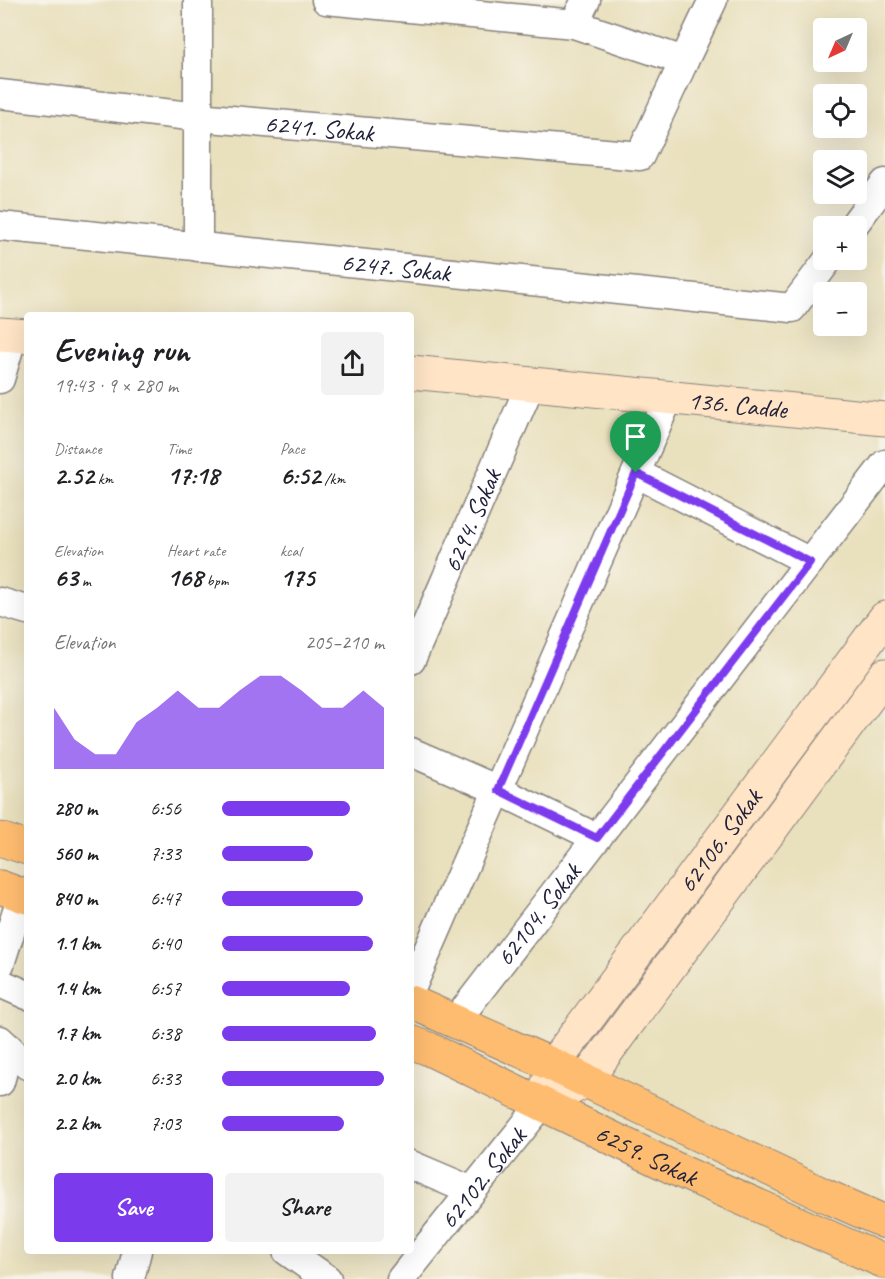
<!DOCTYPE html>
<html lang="en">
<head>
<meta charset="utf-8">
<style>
  :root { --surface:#fff; --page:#f2f2f2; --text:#202124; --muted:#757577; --accent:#7c3aed }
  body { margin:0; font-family:Caveat,sans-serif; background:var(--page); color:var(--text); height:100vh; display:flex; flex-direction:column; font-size:22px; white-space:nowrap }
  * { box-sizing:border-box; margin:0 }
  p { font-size:20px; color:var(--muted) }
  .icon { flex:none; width:33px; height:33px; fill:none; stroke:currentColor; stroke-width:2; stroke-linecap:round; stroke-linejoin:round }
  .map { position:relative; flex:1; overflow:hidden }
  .details { position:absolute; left:24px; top:312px; width:390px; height:942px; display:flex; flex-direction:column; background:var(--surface); border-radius:6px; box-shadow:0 6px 24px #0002 }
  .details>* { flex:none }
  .needle { width:39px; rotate:224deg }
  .tools { position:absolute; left:813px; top:18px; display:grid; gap:12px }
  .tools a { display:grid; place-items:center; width:54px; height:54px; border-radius:6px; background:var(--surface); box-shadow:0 6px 24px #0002; font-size:30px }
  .pin { position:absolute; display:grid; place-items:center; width:51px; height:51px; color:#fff; margin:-62px -26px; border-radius:50% 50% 50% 0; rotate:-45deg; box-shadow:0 0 6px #0007 }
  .pin .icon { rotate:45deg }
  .round { display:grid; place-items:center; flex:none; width:63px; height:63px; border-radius:6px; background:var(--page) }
  .overview { display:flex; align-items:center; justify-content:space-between; height:102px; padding:0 30px }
  h1 { font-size:33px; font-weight:800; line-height:45px }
  .metrics { display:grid; grid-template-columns:repeat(3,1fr); gap:9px; height:102px; padding:6px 30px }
  .metrics div { display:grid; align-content:center }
  .metrics b { font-size:26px; font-weight:800 }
  .metrics small { font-size:16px; font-weight:400 }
  .metrics p { font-size:16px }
  .chart { height:168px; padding:12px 30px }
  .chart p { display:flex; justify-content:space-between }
  .chart svg { width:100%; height:108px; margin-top:6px; fill:var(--accent); opacity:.7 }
  .primary-button { display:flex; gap:12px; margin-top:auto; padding:12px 30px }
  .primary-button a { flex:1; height:69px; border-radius:6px; background:var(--accent); color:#fff; font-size:24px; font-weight:800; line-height:69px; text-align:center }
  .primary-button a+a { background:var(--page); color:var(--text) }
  ul { padding:0 30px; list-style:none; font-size:20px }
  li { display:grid; grid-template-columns:96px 72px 1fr; align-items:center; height:45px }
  li i { height:15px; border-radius:8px; background:var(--accent) }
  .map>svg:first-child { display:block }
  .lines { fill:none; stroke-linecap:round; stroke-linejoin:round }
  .street-casing { stroke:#86817c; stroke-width:31 }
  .secondary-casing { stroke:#86817c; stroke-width:35 }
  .primary-casing { stroke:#86817c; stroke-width:35 }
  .street { stroke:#fff; stroke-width:28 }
  .secondary { stroke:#ffe4c6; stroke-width:33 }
  .primary { stroke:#febc70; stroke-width:33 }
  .route-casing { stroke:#fff; stroke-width:12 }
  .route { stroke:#7c3aed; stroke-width:8 }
  .labels { text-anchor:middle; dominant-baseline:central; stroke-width:6; stroke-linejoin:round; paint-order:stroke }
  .street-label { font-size:26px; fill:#22223b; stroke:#f7f3e8 }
</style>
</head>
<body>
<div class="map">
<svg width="885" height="1279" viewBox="0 0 885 1279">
  <rect width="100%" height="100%" fill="#f7f3e8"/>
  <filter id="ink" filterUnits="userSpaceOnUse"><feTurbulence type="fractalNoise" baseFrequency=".0167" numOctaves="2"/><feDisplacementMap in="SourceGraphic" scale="12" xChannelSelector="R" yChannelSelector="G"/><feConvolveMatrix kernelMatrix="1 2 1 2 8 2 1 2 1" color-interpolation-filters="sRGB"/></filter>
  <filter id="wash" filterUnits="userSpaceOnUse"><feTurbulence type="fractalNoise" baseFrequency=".008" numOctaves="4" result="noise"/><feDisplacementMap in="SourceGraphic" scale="24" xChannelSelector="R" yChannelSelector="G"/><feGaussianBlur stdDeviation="1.35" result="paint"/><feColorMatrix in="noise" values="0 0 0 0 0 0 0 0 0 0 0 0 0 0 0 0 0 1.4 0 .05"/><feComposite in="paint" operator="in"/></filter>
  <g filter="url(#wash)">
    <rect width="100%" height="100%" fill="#e9e0bd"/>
  </g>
  <g filter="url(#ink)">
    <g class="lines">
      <defs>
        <g id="street">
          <polyline points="326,0 574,24 684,61 713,0"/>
          <polyline points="574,24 586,0"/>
          <path id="s1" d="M0,94l198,23 442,39 44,-95"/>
          <path id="s2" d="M0,226l792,82 36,-48"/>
          <polyline points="853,226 885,183"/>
          <polyline points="198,247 198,0"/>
          <polyline points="0,379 13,335"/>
          <polyline points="636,473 810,562"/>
          <polyline points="0,602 27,610"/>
          <path id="s3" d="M411,660l120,-277"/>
          <polyline points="411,752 498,790 597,838"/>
          <polyline points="0,964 22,896"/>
          <polyline points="0,983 27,995"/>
          <polyline points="411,989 669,397"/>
          <path id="s4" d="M455,1022l430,-558"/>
          <polyline points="0,1040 27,1065"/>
          <polyline points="0,1082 9,1048"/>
          <polyline points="411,1165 472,1191"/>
          <polyline points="287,1251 327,1279"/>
          <polyline points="130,1279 137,1251"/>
          <path id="s5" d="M401,1279l141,-175"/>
        </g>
        <g id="secondary">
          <polyline points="0,334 27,336"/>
          <path id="s6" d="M411,372l474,47"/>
          <polyline points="560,1094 585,1081 885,675"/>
          <path id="s7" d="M542,1104l11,-39 332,-447"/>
        </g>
        <g id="primary">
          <polyline points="0,839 27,848"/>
          <polyline points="0,887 27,897"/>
          <polyline points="411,1002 553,1065 824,1195 885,1222"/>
          <path id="s8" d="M411,1042l18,7 253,123 203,90"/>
        </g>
      </defs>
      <use href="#street" class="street-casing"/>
      <use href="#secondary" class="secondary-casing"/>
      <use href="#primary" class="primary-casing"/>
      <use href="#street" class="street"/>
      <use href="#secondary" class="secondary"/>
      <use href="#primary" class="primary"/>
    </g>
  </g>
  <g class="lines" filter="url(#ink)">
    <defs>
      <polygon id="route" points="636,473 810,562 597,838 498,790"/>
    </defs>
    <use href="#route" class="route-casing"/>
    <use href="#route" class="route"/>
  </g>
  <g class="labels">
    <g class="street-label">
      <text stroke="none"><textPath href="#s1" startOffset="321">6241. Sokak</textPath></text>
      <text stroke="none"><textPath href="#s2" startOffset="398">6247. Sokak</textPath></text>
      <text stroke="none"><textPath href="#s6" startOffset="328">136. Cadde</textPath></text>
      <text stroke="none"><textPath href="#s3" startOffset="152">6294. Sokak</textPath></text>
      <text stroke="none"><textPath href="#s7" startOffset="320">62106. Sokak</textPath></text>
      <text stroke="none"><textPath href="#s4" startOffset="136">62104. Sokak</textPath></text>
      <text stroke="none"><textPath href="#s8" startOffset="261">6259. Sokak</textPath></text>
      <text stroke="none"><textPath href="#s5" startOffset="130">62102. Sokak</textPath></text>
    </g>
  </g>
</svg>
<div class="tools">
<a><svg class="needle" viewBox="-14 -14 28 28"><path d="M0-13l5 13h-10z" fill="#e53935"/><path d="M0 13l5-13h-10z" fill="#757577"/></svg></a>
<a><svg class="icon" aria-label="locate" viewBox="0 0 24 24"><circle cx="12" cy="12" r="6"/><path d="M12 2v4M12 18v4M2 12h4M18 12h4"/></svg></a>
<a><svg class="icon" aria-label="layers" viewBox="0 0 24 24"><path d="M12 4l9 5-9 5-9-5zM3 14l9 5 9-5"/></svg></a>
<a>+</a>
<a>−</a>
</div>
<div class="pin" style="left:636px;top:473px;background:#1e9e55"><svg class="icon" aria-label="arrive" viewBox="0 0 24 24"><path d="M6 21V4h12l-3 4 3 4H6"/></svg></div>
<section class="details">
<div class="overview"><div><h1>Evening run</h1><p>19:43 · 9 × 280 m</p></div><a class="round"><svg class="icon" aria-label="share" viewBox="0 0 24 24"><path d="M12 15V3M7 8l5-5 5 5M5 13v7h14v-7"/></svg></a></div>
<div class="metrics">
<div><p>Distance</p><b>2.52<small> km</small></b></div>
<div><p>Time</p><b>17:18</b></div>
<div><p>Pace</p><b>6:52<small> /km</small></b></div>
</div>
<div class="metrics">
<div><p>Elevation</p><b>63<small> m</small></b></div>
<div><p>Heart rate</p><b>168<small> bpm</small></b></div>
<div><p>kcal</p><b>175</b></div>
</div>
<div class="chart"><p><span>Elevation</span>205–210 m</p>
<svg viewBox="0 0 160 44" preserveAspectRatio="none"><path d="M0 44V19L10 32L20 38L30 38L40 25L50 19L60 12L70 19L80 19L90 12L100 6L110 6L120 12L130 19L140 19L150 12L160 19V44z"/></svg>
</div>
<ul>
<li><b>280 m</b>6:56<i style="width:79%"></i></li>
<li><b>560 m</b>7:33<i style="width:56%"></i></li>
<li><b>840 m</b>6:47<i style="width:87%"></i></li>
<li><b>1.1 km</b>6:40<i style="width:93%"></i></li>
<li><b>1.4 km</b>6:57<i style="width:79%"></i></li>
<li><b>1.7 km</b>6:38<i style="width:95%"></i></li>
<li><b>2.0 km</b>6:33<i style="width:100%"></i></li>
<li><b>2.2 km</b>7:03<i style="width:75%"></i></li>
</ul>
<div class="primary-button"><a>Save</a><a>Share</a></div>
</section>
</div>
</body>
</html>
